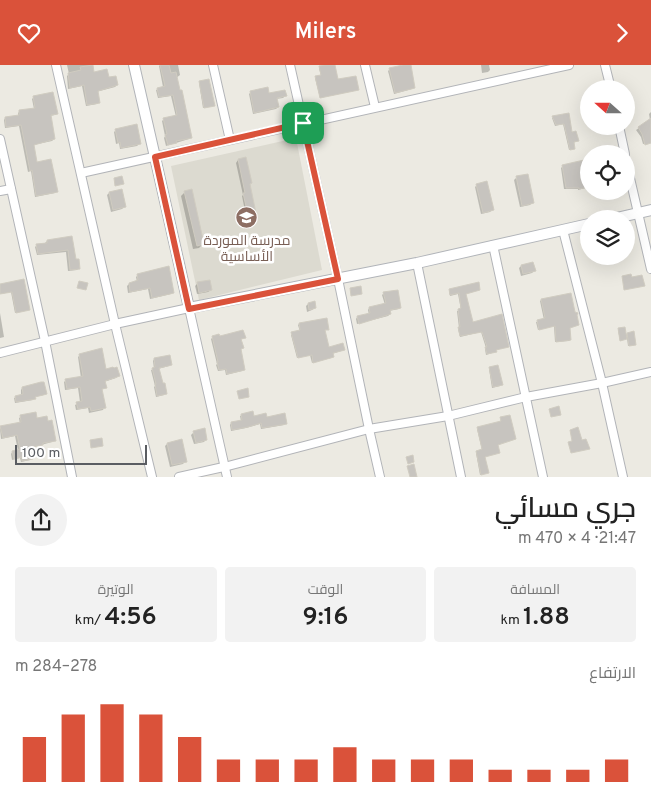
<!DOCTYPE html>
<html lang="ar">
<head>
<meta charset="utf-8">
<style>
  :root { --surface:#fff; --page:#f2f2f2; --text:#222; --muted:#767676; --accent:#da523a }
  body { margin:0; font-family:Overpass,Cairo,sans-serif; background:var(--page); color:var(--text); direction:rtl; height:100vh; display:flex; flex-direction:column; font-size:19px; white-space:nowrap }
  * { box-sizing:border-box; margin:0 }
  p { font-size:16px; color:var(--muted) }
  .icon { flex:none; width:28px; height:28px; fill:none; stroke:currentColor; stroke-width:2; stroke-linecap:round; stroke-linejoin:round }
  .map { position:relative; height:412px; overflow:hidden; direction:ltr }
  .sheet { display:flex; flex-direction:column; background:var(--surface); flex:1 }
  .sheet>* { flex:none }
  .needle { width:32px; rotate:291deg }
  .controls { position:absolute; left:580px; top:15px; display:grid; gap:10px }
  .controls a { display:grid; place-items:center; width:55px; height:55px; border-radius:50%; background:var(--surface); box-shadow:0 5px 20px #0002; font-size:25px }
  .scale { position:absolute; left:15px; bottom:12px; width:132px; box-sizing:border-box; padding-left:5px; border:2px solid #5a5d62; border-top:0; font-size:14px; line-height:18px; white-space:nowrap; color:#5a5d62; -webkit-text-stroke:4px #fff; paint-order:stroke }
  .pin { position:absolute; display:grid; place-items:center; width:42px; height:42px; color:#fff; margin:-21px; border-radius:10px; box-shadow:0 2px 8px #0006 }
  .round { display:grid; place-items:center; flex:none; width:52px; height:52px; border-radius:26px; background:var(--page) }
  .headline { display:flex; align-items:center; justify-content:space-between; height:85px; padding:0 15px }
  h1 { font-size:28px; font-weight:600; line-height:38px }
  .stats { display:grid; grid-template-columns:repeat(3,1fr); gap:8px; height:85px; padding:5px 15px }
  .stats div { display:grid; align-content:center; border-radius:5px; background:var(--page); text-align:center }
  .stats b { font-size:25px; font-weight:600 }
  .stats small { font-size:14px; font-weight:400 }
  .stats p { font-size:14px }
  .chart { height:140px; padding:10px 15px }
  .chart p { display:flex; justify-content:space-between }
  .chart svg { width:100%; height:90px; margin-top:5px; stroke:var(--accent); stroke-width:6 }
  header { display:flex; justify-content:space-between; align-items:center; height:65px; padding:0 15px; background:var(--accent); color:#fff; font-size:22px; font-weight:600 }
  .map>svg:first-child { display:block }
  .education { fill:#dcdad0 }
  .shadow { fill:#0003 }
  .building { fill:#c7c4bf; stroke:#d0ccc1 }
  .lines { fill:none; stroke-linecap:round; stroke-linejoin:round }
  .minor-casing { stroke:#b2b4b8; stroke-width:10 }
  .secondary-casing { stroke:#b1b4b9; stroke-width:12 }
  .minor { stroke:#fff; stroke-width:8 }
  .secondary { stroke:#fff; stroke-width:10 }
  .route-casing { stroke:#fff; stroke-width:10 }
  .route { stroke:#da523a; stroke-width:6 }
  .labels { text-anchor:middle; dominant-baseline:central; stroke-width:5; stroke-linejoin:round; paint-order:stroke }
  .education-label { font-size:14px; fill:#785e54; stroke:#fff }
</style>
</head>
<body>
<header><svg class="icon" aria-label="forward" viewBox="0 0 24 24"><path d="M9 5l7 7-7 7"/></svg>Milers<svg class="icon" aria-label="heart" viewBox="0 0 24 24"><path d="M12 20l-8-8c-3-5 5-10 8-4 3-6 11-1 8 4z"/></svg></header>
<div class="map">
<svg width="651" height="412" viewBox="0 0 651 412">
  <rect width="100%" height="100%" fill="#eceae2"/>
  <polygon class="education" points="296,73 322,205 199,235 171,101"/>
  <g class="shadow">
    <polygon points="67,0 92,0 93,8 108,13 117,20 115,22 96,27 98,38 97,39 86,41 82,21 68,24 67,11 69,9"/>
    <polygon points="160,0 178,0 180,10 176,13 191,72 189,74 166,81 164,73 165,71 162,56 164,54 176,52 171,31 158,33 156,25 158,24 163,22 159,1"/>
    <polygon points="322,0 334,0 338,15 358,25 320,33 315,13 321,11 319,3 322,2"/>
    <polygon points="409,0 414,23 412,24 394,29 388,6 390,4"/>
    <polygon points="481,0 489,0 490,5 488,7 482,8"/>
    <polygon points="200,17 213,41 203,43 199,18"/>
    <polygon points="251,27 285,31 283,33 276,34 278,42 276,44 253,49 249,29"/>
    <polygon points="34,32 57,49 55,50 50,51 54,74 52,76 33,80 36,98 56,127 55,128 35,132 31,106 28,107 19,61 5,63 4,55 5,53 18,51 18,48 19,47 34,44 32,34"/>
    <polygon points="651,47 651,78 643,79 641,72 636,65 650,55 649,49"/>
    <polygon points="568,50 571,69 577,76 573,78 573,84 569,85 563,59 555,61 552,53"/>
    <polygon points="116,65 139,79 137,81 120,84 119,78 116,79 114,67"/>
    <polygon points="245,94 249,119 255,147 253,150 246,151 242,131 243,130 236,98 238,95"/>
    <polygon points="563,101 589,115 589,122 578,125 578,124 564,124 561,103"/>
    <polygon points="517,112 532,138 530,140 520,142 514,115"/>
    <polygon points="477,120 492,145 490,147 481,149 475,122"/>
    <polygon points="185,127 203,179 199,183 193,184 181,131"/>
    <polygon points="109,128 124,142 122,144 111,147 107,130"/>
    <polygon points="71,173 75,195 79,203 77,205 68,206 66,187 37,190 35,182 37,180 45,178 47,176"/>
    <polygon points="521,201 534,206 532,208 521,211 519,203"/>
    <polygon points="138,210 173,227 171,229 150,234 148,224 128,228 127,221 129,219 137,217 136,212"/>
    <polygon points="23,216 28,245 15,248 11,227 0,229 0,220"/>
    <polygon points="198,218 211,225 208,227 197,229 195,221"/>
    <polygon points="450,225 479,225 465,229 472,259 508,282 495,285 495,287 486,290 485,284 486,283 481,267 460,272 458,264 459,263 457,246 461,245 458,229 450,231 449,226"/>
    <polygon points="384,228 400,243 399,244 389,246 390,249 388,251 357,259 356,254 357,252 369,250 368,245 369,243 385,240 382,230"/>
    <polygon points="541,235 578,260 569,263 570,275 569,276 555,277 554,261 538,265 536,257 544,255 540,236"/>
    <polygon points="308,239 315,243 312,245 307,247 306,241"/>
    <polygon points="0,248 4,272 0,273"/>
    <polygon points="299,259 327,264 324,266 328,283 344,285 332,289 333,292 331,293 312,298 310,290 297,293 291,270 300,267 298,260"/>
    <polygon points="619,264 625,271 627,269 635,280 634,280 628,281 627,273 625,274 620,276 618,265"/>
    <polygon points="213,272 244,273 240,275 242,283 240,285 244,305 242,306 226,310 225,305 218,306 216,300 217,299 211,274"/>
    <polygon points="80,290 105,305 118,311 116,313 104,317 105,323 101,325 104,343 103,345 89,348 88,343 76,345 75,340 80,337 78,323 65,325 64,317 66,315 81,313 78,292"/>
    <polygon points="169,291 170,300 169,301 158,304 165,329 164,330 156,332 154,322 155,321 151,305 154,304 153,296 154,294"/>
    <polygon points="489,303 501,320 500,321 492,323 489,304"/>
    <polygon points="22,323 45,328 44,330 34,332 33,335 15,338 14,333 16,332 21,331 21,325"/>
    <polygon points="242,350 253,352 266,353 285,358 284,360 261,364 260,359 246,363 231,366 230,360 231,358 241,356 240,351"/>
    <polygon points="21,352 36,355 54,375 52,377 30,383 32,393 30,395 21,397 20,393 12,395 11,389 12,387 18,386 15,371 1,374 0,364 1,362 20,359 19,353"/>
    <polygon points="509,352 497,380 484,392 487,408 480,410 476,388 482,385 477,364 500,358 501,354"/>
    <polygon points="194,367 206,374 204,377 194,379 191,370"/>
    <polygon points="167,379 185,396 183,399 170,402 165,381"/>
  </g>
  <g class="building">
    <polygon points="93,0 94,7 107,4 109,12 116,11 118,20 98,26 100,38 87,40 84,20 70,23 68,8 81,5 80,2"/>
    <polygon points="160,0 169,0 171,8 176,7 180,25 182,25 192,73 176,76 177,78 168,80 165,70 167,69 163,53 177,50 173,30 159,32 157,23 165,21"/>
    <polygon points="326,0 335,0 338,14 356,11 359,25 320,33 315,11 321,10 319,1"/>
    <polygon points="403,0 411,0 415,23 395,28 389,3"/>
    <polygon points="209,14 215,41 204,43 199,16"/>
    <polygon points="268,22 269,28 285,25 287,31 277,33 279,42 254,48 250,26"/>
    <polygon points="53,27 58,49 51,50 55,74 34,80 37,97 51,94 58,127 36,131 32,105 30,106 21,60 6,62 5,52 19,50 19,45 35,43 33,31"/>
    <polygon points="569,48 572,67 576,66 579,76 574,77 575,84 570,85 564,59 556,60 552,51"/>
    <polygon points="651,53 651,78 645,80 642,69 638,62"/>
    <polygon points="137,59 141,79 121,83 120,77 118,78 115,64"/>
    <polygon points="246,92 252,118 250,119 256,148 248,150 243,128 245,128 238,94"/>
    <polygon points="584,95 588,112 587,112 589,122 579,124 579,123 566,123 562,100"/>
    <polygon points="528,109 534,138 522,141 516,111"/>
    <polygon points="122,111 124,119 115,121 114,113"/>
    <polygon points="487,116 494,145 483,148 476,119"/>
    <polygon points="122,124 126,142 113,145 109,127"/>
    <polygon points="192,124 204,179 197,181 184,126"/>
    <polygon points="72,171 76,194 79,194 80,204 70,205 68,185 38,189 36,179 47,178 47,175"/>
    <polygon points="533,197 536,206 523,209 521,200"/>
    <polygon points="169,201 174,228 152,233 150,223 130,227 129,218 138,215 137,209"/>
    <polygon points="631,209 632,212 642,210 645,221 624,225 622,211"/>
    <polygon points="24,214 30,245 16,248 12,227 0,229 0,219"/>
    <polygon points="210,215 212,225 199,228 197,217"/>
    <polygon points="79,216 88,218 86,225 77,223"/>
    <polygon points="479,217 480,225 466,229 473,257 502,249 509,282 496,285 497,287 487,289 485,282 487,282 482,267 460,271 458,262 460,262 458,244 461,243 459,228 450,230 449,224"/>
    <polygon points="361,221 362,229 351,231 350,223"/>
    <polygon points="398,225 401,243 390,245 391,249 359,259 357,251 370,248 369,242 386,238 383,227"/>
    <polygon points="571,228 575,247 578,248 577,250 579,260 570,263 571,275 556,277 555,261 539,265 537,255 545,253 541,234"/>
    <polygon points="315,236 316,243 309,245 308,238"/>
    <polygon points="327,253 329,265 325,265 329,282 343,278 345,285 333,288 334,292 313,298 312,290 298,293 291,267 300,265 299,258"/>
    <polygon points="625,262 627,274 620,276 618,263"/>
    <polygon points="243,265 246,273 241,274 244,283 241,284 245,305 227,309 226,304 219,305 217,297 218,297 212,271 219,269 220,271"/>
    <polygon points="634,266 636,280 629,281 627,268"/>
    <polygon points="102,283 106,304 113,302 114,303 117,302 120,311 105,316 107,323 102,324 106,343 91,346 90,342 78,344 76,337 82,336 80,322 67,324 65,314 83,311 79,289"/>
    <polygon points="170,290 172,300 159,303 163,318 165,318 167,329 157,331 155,319 156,319 152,303 155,302 154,293"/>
    <polygon points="498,300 503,320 493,322 489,302"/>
    <polygon points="41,317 44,317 47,329 35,332 36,334 16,337 15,331 23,329 22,322"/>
    <polygon points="248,323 249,332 239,334 237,326"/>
    <polygon points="559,341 561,350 551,352 549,344"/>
    <polygon points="253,346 254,351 266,348 267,352 285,348 287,359 262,363 261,358 248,362 232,365 231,357 242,355 241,349"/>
    <polygon points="36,347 37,353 47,351 48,356 52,355 56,376 43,378 43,380 31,382 33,394 22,396 22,392 14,394 12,386 20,384 17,370 3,373 0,361 21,357 20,350"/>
    <polygon points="510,350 516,374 498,380 500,388 485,392 489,408 481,410 476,386 482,384 477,362 501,356 500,352"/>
    <polygon points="578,362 582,375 586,374 590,384 571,388 568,377 572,376 570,365"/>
    <polygon points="205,363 207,375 196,378 193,366"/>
    <polygon points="102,373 103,381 91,383 90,375"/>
    <polygon points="182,374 187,397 172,400 167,378"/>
    <polygon points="413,390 414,397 408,399 406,392"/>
    <polygon points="414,399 417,412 410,412 407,401"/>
  </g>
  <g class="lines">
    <defs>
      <g id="minor">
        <polyline points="56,0 115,259 152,412"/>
        <polyline points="213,0 230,75"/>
        <polyline points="290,0 338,214 369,364 380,412"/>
        <polyline points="365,0 375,42"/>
        <polyline points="605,0 611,24"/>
        <polyline points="619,61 625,89"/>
        <polyline points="0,74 45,276 72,412"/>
        <polyline points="626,96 651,204"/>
        <polyline points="81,108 569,0"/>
        <polyline points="0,126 11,124"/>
        <polyline points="563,165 602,318 623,412"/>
        <polyline points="493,180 543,412"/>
        <polyline points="417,198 461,412"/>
        <polyline points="0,288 115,259 189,243 227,412"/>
        <polyline points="179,412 228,401 369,364 448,351 526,332 602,318 651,307"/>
      </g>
      <g id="secondary">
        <polyline points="134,0 155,92 189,243 417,198 589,159"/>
        <polyline points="612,154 651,145"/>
      </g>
    </defs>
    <use href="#minor" class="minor-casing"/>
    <use href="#secondary" class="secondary-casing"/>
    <use href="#minor" class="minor"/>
    <use href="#secondary" class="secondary"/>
  </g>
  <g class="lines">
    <defs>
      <polygon id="route" points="303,58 338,214 189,244 155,92"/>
    </defs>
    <use href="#route" class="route-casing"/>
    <use href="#route" class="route"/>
  </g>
  <defs>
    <symbol id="school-disc" viewBox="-11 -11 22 22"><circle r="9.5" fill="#8d6e63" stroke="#fff"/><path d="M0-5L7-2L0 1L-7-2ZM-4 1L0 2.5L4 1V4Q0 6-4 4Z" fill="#fff"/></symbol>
  </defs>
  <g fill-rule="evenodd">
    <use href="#school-disc" x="234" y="140" width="25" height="25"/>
  </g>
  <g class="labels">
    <g class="education-label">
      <text x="247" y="176">مدرسة الموردة<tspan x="247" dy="16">الأساسية</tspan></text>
    </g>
  </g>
</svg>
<div class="controls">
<a><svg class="needle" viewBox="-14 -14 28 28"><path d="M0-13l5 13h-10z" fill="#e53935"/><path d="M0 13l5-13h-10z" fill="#767676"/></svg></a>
<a><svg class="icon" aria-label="locate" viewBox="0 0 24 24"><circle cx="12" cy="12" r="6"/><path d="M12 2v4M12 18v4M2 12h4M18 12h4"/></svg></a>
<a><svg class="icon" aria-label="layers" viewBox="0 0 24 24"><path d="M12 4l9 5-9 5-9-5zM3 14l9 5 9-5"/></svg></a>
</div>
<div class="scale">100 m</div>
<div class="pin" style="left:303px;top:58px;background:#1e9e55"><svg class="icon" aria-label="arrive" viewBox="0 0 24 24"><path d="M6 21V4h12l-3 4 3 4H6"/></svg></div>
</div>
<section class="sheet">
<div class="headline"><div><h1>جري مسائي</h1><p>21:47 · 4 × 470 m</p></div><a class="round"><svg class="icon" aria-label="share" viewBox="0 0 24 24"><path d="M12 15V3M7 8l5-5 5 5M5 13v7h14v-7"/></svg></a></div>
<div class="stats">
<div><p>المسافة</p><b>1.88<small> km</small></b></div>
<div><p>الوقت</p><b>9:16</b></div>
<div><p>الوتيرة</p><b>4:56<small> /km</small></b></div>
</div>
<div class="chart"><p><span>الارتفاع</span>278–284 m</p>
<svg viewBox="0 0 160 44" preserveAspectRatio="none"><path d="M5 44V22M15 44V11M25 44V6M35 44V11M45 44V22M55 44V33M65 44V33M75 44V33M85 44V27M95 44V33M105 44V33M115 44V33M125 44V38M135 44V38M145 44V38M155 44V33"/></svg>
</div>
</section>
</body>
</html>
